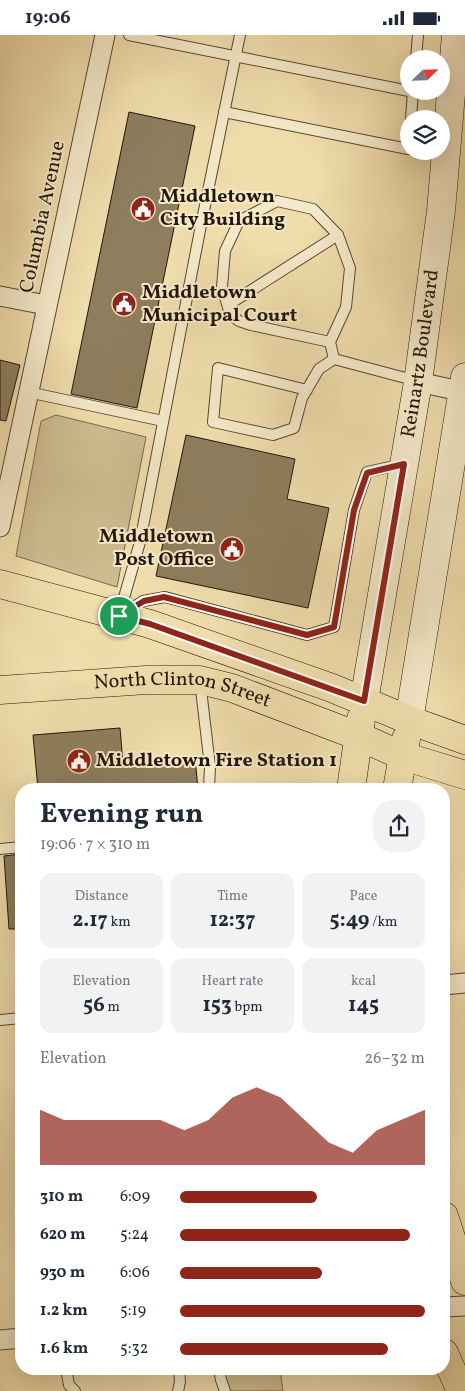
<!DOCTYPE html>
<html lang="en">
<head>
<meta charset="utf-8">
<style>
  :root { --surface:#fff; --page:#f2f2f3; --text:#1f2937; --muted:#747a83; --accent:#8f2418 }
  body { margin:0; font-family:Vollkorn,serif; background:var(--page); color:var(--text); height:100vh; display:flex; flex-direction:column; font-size:19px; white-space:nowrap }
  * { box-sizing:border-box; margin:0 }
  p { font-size:16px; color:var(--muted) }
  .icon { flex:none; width:28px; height:28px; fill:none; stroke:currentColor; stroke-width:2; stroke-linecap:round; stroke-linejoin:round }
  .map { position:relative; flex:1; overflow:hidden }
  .sheet { position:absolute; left:15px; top:748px; width:435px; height:592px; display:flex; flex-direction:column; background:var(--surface); border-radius:20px; box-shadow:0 5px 20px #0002 }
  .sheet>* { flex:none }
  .needle { width:32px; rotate:67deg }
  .fabs { position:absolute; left:400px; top:15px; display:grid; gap:10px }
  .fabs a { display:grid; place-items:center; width:50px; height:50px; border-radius:50%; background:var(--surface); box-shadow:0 5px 20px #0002; font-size:25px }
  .pin { position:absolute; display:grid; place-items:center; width:42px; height:42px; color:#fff; margin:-21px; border:2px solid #fff; border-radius:50%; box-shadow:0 1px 5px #0007 }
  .round { display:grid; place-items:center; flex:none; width:52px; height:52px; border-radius:20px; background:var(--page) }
  .summary { display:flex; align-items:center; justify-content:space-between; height:85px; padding:0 25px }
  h1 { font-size:28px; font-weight:700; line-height:38px }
  .figures { display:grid; grid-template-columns:repeat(3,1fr); gap:8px; height:85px; padding:5px 25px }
  .figures div { display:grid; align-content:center; border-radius:12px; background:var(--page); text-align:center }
  .figures b { font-size:21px; font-weight:700 }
  .figures small { font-size:14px; font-weight:400 }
  .figures p { font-size:14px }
  .chart { height:140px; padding:10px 25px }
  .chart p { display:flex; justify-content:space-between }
  .chart svg { width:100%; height:90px; margin-top:5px; fill:var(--accent); opacity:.7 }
  ul { padding:0 25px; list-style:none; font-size:16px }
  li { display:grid; grid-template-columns:80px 60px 1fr; align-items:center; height:38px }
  li i { height:12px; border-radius:6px; background:var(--accent) }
  .status { display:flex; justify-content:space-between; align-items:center; height:35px; padding:0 25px; background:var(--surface); direction:ltr }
  .status svg { height:14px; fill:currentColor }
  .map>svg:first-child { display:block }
  .green { fill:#cdbb90; stroke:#78694d }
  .building { fill:#8e7e5e; stroke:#23170a }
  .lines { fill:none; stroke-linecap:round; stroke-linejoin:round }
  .lane-casing { stroke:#564832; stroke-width:12 }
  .street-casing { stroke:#564832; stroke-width:21 }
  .secondary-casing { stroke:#23170a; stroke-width:29 }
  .primary-casing { stroke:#23170a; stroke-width:29 }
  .lane { stroke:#f5e9c9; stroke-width:10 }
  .street { stroke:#f5e9c9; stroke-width:19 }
  .secondary { stroke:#f5e9c9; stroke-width:28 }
  .primary { stroke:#f0ddac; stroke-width:28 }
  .route-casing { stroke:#fff; stroke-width:10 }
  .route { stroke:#8f2418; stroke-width:6 }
  .labels { text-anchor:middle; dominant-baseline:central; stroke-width:4; stroke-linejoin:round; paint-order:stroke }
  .poi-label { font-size:20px; font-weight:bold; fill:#23170a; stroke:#f5e9c9; text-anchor:start }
  .street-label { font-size:20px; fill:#23170a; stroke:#f5e9c9 }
</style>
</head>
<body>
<div class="status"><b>19:06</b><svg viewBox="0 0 49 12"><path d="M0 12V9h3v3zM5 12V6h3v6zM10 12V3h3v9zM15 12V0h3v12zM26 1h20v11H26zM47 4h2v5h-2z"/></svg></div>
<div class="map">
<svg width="465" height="1356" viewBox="0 0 465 1356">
  <rect width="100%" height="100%" fill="#f0ddac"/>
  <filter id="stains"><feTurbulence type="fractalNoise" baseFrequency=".004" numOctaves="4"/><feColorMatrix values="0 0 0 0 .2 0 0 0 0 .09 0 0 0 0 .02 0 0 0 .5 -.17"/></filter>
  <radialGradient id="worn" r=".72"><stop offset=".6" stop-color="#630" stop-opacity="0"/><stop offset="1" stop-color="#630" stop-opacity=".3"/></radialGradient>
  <g class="green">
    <polygon points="56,380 146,402 117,552 16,521 41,386"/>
    <polygon points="219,1334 280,1334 283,1356 225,1356"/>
  </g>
  <g class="building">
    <polygon points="129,77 195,91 137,373 71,359"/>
    <polygon points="0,325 20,330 6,386 0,385"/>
    <polygon points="186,400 295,424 287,464 329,473 308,573 156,541"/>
    <polygon points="120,693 123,729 195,723 198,754 38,754 33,700"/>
    <polygon points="21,819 21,894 9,894 4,821"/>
  </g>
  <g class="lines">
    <defs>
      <g id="lane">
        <polyline points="129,0 409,56"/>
        <polyline points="416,24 418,0"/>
        <polyline points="224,77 408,114 409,103"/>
        <polyline points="411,84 413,56"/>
        <polyline points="228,270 338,200"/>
        <polyline points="330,307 346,272 350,233 338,200 313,174 277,166 239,186 225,216 222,252 230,279 239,286 251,290 330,307 334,324"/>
        <polyline points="334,324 417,346"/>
        <polyline points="307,355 218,333 213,387 273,400 294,393 302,363 319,334 334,324"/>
        <polyline points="28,357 163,386"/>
        <polyline points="124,578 143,566 165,562 307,600 334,592 354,475 367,437 403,429"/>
        <polyline points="119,580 140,507 201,190 240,0"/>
        <polyline points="200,646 210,731 209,754"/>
        <polyline points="0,814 21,812"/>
        <polyline points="0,985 21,983"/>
        <polyline points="66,1334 69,1350 75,1356"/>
        <polyline points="219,1334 221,1345 225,1356"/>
        <polyline points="178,1356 180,1347 179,1334"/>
      </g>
      <g id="street">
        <polyline points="0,261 46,270"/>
        <polyline points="418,347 465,357"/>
        <polyline points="0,492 105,0"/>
        <polyline points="444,950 465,948"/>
        <polyline points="444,1272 465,1271"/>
        <polyline points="0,1305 21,1303"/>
      </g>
      <g id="secondary">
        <path id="s1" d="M364,666l54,-319 23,-171 15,-176"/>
        <polyline points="409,685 465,342"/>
      </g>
      <g id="primary">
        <polyline points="0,549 150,589 332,653 409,685 465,705"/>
        <path id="s2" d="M0,655l146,-10h54l32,8 126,48 45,20 62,19"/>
        <polyline points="351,754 361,684"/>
        <polyline points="397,754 406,704"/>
        <polyline points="444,1181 465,1246"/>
        <polyline points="444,1318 461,1356"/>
      </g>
    </defs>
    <use href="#lane" class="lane-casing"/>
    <use href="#street" class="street-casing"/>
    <use href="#secondary" class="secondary-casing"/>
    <use href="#primary" class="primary-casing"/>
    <use href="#lane" class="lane"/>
    <use href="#street" class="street"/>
    <use href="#secondary" class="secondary"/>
    <use href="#primary" class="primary"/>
  </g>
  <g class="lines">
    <defs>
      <polygon id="route" points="404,429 364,666 150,589 119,581 144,566 164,562 307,600 334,592 354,475 367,438"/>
    </defs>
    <use href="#route" class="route-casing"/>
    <use href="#route" class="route"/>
  </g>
  <defs>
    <symbol id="civic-disc" viewBox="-11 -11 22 22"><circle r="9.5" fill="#8f2418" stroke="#f5e9c9"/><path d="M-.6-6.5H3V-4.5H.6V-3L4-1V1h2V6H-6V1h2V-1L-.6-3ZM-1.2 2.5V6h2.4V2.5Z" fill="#fff"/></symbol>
  </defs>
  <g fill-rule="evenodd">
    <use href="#civic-disc" x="129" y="160" width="28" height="28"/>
    <use href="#civic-disc" x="110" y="255" width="28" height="28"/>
    <use href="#civic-disc" x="218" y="500" width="28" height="28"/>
    <use href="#civic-disc" x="65" y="712" width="28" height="28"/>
  </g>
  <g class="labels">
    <g class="poi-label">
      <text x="160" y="162">Middletown<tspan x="160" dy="23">City Building</tspan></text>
      <text x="142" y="258">Middletown<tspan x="142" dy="23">Municipal Court</tspan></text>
      <text x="214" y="502" text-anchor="end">Middletown<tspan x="214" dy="23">Post Office</tspan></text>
      <text x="96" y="726">Middletown Fire Station 1</text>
    </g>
    <g class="street-label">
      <text transform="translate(43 182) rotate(-78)">Columbia Avenue</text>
      <text stroke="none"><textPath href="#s1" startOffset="352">Reinartz Boulevard</textPath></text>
      <text stroke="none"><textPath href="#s2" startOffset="184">North Clinton Street</textPath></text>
    </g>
  </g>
  <rect width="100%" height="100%" filter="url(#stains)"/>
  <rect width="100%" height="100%" fill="url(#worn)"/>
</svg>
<div class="fabs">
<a><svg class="needle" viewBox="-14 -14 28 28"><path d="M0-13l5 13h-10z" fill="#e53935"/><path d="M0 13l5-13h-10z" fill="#747a83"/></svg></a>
<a><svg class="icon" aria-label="layers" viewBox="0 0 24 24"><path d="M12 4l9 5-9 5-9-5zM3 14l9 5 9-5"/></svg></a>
</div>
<div class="pin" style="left:119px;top:581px;background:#1e9e55"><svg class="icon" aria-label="arrive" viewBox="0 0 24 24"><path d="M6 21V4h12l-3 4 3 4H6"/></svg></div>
<section class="sheet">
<div class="summary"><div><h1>Evening run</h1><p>19:06 · 7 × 310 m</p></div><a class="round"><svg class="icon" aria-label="share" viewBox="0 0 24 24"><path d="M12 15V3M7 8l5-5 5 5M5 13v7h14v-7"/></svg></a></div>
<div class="figures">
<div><p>Distance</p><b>2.17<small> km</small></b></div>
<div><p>Time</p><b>12:37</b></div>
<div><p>Pace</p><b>5:49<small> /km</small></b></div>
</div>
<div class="figures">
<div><p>Elevation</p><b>56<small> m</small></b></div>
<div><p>Heart rate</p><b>153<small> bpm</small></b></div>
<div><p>kcal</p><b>145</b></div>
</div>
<div class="chart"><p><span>Elevation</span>26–32 m</p>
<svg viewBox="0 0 160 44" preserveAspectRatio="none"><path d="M0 44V17L10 22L20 22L30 22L40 22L50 22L60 27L70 22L80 11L90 6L100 11L110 22L120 33L130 38L140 27L150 22L160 17V44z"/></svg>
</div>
<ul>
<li><b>310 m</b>6:09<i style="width:56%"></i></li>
<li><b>620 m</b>5:24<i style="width:94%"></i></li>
<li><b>930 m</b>6:06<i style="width:58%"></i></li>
<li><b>1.2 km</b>5:19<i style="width:100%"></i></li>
<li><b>1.6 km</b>5:32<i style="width:85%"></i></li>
</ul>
</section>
</div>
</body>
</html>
